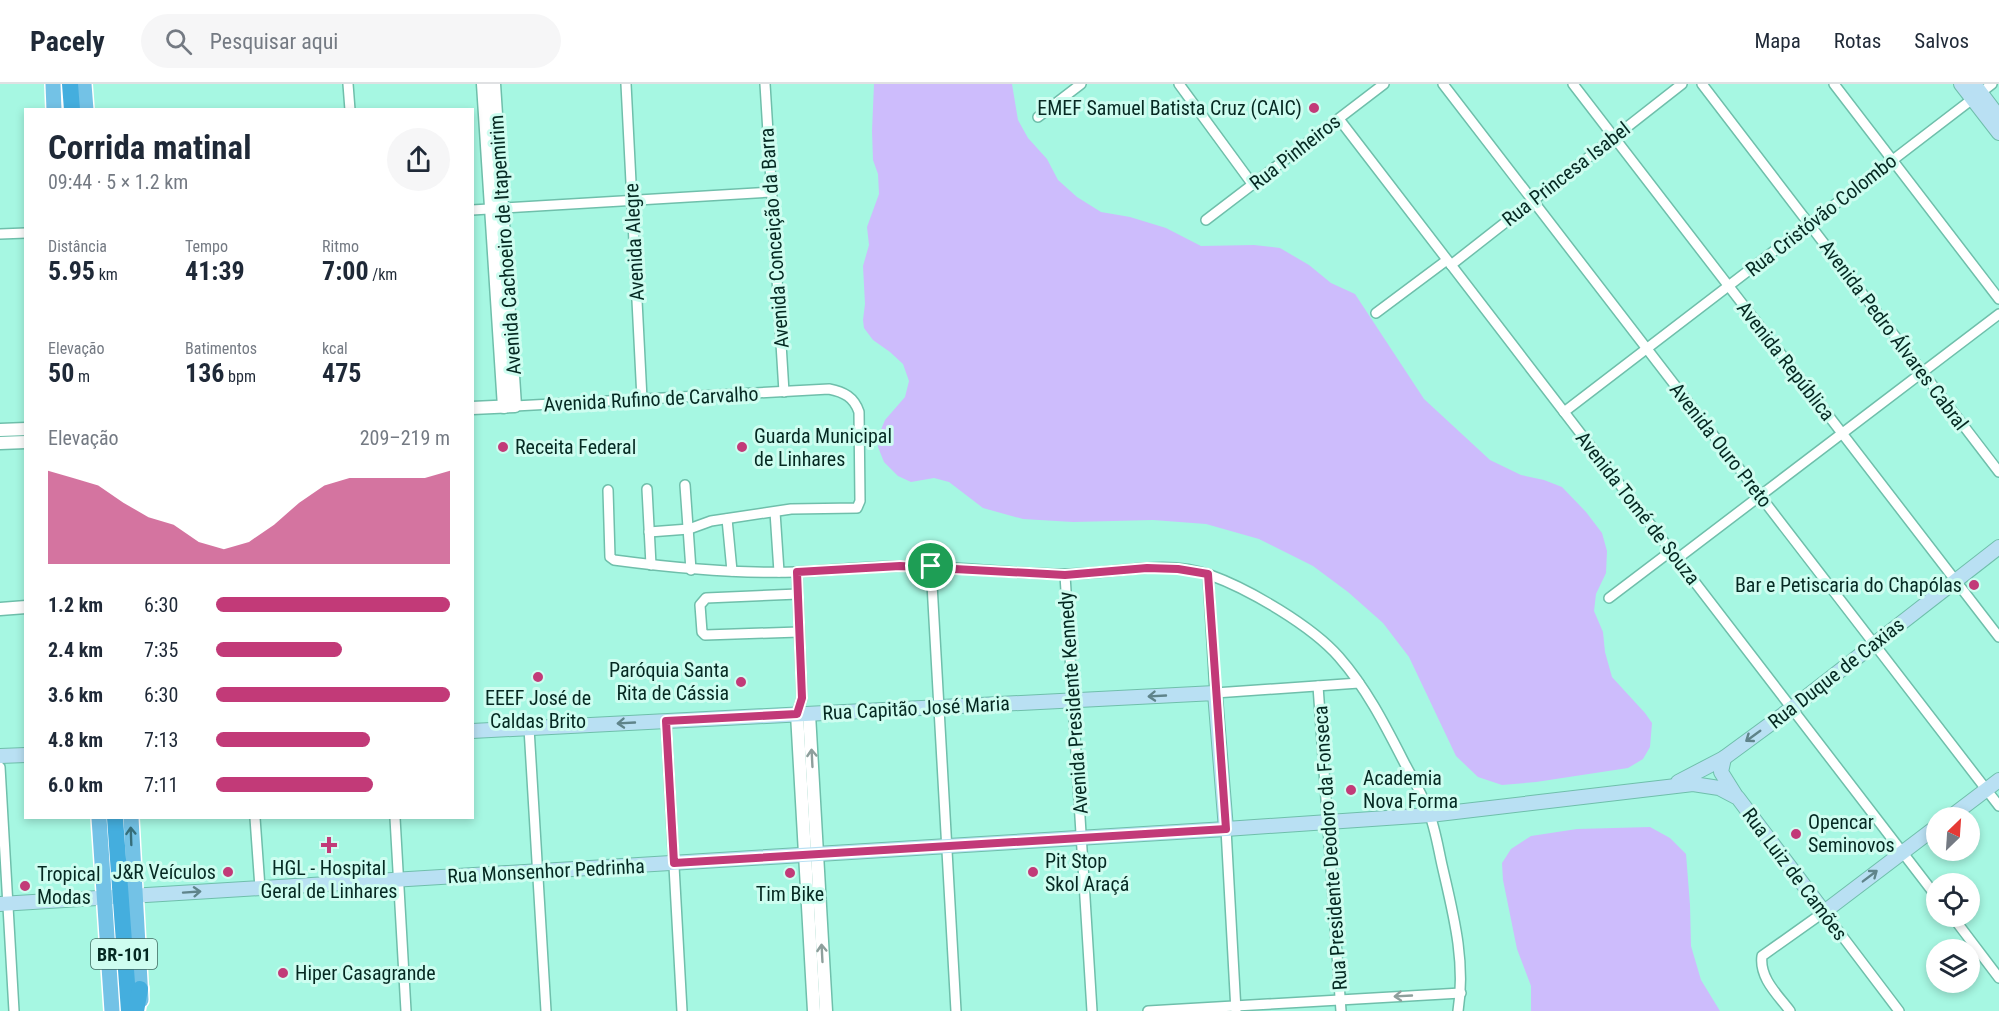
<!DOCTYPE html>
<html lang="pt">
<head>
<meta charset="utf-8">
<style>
  :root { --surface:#fff; --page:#f6f6f7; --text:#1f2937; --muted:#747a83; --line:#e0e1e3; --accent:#c23a78 }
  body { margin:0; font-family:"Roboto Condensed",sans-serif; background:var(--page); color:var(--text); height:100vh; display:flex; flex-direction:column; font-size:22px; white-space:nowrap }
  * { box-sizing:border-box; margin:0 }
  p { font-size:20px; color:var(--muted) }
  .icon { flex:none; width:33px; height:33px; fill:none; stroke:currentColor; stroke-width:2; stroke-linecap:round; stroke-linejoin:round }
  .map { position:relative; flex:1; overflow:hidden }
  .drawer { position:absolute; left:24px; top:24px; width:450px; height:711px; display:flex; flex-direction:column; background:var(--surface); border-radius:0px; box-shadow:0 3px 9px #0003 }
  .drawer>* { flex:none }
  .needle { width:39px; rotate:25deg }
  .fabs { position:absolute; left:1926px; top:723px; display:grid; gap:12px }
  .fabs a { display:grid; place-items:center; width:54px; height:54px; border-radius:50%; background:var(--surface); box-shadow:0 3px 9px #0003; font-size:30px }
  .pin { position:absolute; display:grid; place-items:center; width:51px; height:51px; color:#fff; margin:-26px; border:3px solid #fff; border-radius:50%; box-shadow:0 2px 6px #0007 }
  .round { display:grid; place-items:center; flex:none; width:63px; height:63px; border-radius:32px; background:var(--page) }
  .overview { display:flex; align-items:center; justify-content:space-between; height:102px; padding:0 24px }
  h1 { font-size:33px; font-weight:700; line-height:45px }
  .stats { display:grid; grid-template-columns:repeat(3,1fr); gap:9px; height:102px; padding:6px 24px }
  .stats div { display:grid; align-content:center }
  .stats b { font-size:26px; font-weight:700 }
  .stats small { font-size:16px; font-weight:400 }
  .stats p { font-size:16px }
  .chart { height:168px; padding:12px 24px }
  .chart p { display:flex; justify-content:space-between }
  .chart svg { width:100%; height:108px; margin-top:6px; fill:var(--accent); opacity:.7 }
  ul { padding:0 24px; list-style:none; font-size:20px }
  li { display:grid; grid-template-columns:96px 72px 1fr; align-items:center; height:45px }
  li i { height:15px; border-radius:8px; background:var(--accent) }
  header { display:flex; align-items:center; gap:36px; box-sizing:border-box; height:84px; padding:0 30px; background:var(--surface); border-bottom:2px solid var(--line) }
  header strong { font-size:28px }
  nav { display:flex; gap:33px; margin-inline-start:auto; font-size:21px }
  .search { width:420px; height:54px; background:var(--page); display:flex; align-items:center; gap:15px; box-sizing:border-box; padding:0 21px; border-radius:33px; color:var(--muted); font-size:22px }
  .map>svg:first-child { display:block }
  .water { fill:#cdbcfc }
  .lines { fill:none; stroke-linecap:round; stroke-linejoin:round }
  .minor-casing { stroke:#6fbfab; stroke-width:12 }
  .tertiary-casing { stroke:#6fbfab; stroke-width:15 }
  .secondary-casing { stroke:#6fbfab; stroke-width:16 }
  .primary-casing { stroke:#fff; stroke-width:18 }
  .trunk-casing { stroke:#fff; stroke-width:20 }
  .minor { stroke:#fff; stroke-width:9 }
  .tertiary { stroke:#fff; stroke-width:12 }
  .secondary { stroke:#b9e0f3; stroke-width:14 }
  .primary { stroke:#73c2e6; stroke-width:15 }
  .trunk { stroke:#44aede; stroke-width:16 }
  .oneway { stroke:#5f848a }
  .oneway2 { stroke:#8e9f9c }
  .oneway3 { stroke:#366e7a }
  .route-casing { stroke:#fff; stroke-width:12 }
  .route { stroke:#c23a78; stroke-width:8 }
  .poi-dot { fill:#c23a78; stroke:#cefdf0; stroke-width:2 }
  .labels { text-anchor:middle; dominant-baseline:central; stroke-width:6; stroke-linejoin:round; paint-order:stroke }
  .shield { fill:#cefdf0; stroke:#416960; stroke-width:1.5 }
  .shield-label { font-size:18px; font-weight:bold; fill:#052922 }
  .poi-label { font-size:20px; fill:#052922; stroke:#cefdf0; text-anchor:start }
  .street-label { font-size:20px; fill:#052922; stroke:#cefdf0 }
</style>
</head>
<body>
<header>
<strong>Pacely</strong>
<div class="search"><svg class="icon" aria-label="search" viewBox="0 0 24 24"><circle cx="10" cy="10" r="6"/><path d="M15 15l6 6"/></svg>Pesquisar aqui</div>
<nav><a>Mapa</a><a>Rotas</a><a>Salvos</a></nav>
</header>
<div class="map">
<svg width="1999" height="927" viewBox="0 0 1999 927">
  <rect width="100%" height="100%" fill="#a6f7e2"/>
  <g class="water">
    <polygon points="874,0 1012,0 1018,36 1028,54 1047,75 1058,96 1077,113 1101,128 1130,133 1166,144 1201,162 1254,161 1280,164 1309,181 1331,199 1355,210 1424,315 1490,376 1521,391 1544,396 1562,403 1586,428 1602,449 1607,467 1606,489 1596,510 1594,527 1603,548 1605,568 1612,593 1645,629 1652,639 1650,663 1643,675 1628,684 1536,698 1502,701 1478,693 1456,672 1409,573 1383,539 1348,508 1313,482 1259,455 1206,440 1153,436 1073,438 1023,435 983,424 949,398 934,394 911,398 898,392 884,378 878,363 880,348 885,336 905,313 909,297 903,280 890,268 873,256 864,244 863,236 865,220 863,182 869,161 867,143 879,110 878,90 873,76 872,47"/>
    <polygon points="1650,743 1670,754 1686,770 1690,821 1691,862 1701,896 1720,927 1531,927 1531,902 1517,865 1503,796 1502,779 1511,765 1531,752 1577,745"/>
  </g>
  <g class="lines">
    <defs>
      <g id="minor">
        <polyline points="348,0 350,26"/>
        <polyline points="626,0 642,315"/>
        <polyline points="765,0 784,308"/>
        <polyline points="1179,0 1253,101"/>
        <polyline points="1443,0 1999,722"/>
        <polyline points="1573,0 1999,553"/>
        <polyline points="1702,0 1999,388"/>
        <polyline points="1834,0 1999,215"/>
        <polyline points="1038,33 1081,0"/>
        <polyline points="1339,35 1936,812"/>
        <polyline points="472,126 771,108"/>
        <polyline points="1206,136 1384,0"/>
        <polyline points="0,150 26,149"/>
        <polyline points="1451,181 1682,0"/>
        <polyline points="1376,229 1447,176"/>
        <path d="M515,322l314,-17c15,3 25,8 30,23l1,89 -3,7 -66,1 -80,12 -22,8 -40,3"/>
        <polyline points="1564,328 1992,0"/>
        <polyline points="685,401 691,486"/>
        <polyline points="647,405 651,481"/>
        <path d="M608,406l2,67 4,3c60,8 121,14 182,12 36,-1 72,-6 108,-6 53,0 106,8 159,8 49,1 100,-16 147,1 39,14 102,51 129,82 28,32 47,70 66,107 8,15 17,30 23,46 7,17 10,37 14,55 11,48 24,96 16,146"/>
        <polyline points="775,428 779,488"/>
        <polyline points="727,435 732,487"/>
        <polyline points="1677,475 1999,230"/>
        <polyline points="931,482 956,927"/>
        <polyline points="797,488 802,614 797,630"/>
        <polyline points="1208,490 1215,609 1359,599"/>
        <polyline points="1065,491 1092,927"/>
        <polyline points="798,510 706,514 700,521 702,548 705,551 799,548"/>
        <polyline points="1609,514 1671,467"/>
        <polyline points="1318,602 1341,927"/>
        <polyline points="666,637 682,927"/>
        <polyline points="529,644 546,927"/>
        <polyline points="0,683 14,927"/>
        <polyline points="255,734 260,804"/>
        <polyline points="395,734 406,927"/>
        <polyline points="1226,745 1236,927"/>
        <polyline points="1952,832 1999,894"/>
        <polyline points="1148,927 1461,909"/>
        <path d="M1790,927c-12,-16 -31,-33 -28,-55l62,-44 75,99"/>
      </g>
      <g id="tertiary">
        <polyline points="483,0 504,323"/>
        <polyline points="472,324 515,322 494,0"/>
        <polyline points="0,346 26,345"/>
        <polyline points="0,359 26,358"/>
        <polyline points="0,525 26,523"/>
        <polyline points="797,630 814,927"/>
        <polyline points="809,630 826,927"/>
      </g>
      <g id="secondary">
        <polyline points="1961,0 1999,49"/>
        <polyline points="1974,0 1999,33"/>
        <polyline points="472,647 1215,609 1226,745"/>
        <polyline points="0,672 26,671"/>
        <polyline points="1724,674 1721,688 1736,712"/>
        <polyline points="1678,698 1724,674 1792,624 1999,463"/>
        <polyline points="1949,734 1999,696"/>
        <polyline points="0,820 1226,745 1430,731 1693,700 1719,704 1738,714 1824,828 1936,743"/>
      </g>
      <g id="primary">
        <polyline points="53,0 54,26"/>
        <polyline points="84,0 86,26"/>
        <polyline points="99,734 112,927"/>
        <polyline points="131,734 141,916"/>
      </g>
      <g id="trunk">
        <polyline points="70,0 72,26"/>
        <polyline points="115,734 129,927"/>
        <polyline points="136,927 140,905"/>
      </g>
    </defs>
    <use href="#minor" class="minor-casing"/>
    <use href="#tertiary" class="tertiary-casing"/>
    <use href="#secondary" class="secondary-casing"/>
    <use href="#primary" class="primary-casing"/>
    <use href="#trunk" class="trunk-casing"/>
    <use href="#minor" class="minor"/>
    <use href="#tertiary" class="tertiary"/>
    <use href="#secondary" class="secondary"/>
    <use href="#primary" class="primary"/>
    <use href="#trunk" class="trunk"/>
  </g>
  <defs><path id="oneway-shaft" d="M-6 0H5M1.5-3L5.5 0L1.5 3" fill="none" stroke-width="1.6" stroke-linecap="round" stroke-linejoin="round" transform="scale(1.5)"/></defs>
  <g class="oneway">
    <use href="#oneway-shaft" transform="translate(1157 612) rotate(177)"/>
    <use href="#oneway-shaft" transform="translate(626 639) rotate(177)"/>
    <use href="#oneway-shaft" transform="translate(1753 652) rotate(144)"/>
    <use href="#oneway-shaft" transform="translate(1870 792) rotate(-37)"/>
    <use href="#oneway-shaft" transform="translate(192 808) rotate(-4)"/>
  </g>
  <g class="oneway2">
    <use href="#oneway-shaft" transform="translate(812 674) rotate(-93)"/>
    <use href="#oneway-shaft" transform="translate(822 869) rotate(-93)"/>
    <use href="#oneway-shaft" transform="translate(1403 912) rotate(177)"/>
  </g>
  <use class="oneway3" href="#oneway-shaft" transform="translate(131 752) rotate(-92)"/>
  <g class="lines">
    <defs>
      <polygon id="route" points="900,482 1065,491 1147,484 1178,485 1208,490 1226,745 674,779 666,637 797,630 802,614 797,488"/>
    </defs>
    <use href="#route" class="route-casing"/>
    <use href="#route" class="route"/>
  </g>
  <g class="poi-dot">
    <circle cx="1314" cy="24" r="6"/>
    <circle cx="503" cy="363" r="6"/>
    <circle cx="742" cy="363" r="6"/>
    <circle cx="1974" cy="501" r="6"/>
    <circle cx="538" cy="593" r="6"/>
    <circle cx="741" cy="598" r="6"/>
    <circle cx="1351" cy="706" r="6"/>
    <circle cx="1796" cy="750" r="6"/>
    <path d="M326 752h6v6h6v6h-6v6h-6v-6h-6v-6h6z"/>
    <circle cx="228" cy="788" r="6"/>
    <circle cx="1033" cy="788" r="6"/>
    <circle cx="790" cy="789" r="6"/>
    <circle cx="25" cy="802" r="6"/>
    <circle cx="283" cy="889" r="6"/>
  </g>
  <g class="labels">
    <rect class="shield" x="91" y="855" width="66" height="30" rx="4.5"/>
    <g class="shield-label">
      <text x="124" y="870">BR-101</text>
    </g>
    <g class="poi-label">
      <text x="1302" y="24" text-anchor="end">EMEF Samuel Batista Cruz (CAIC)</text>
      <text x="754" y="352">Guarda Municipal<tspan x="754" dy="23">de Linhares</tspan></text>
      <text x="515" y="363">Receita Federal</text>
      <text x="1962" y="501" text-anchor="end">Bar e Petiscaria do Chapólas</text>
      <text x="729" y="586" text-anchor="end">Paróquia Santa<tspan x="729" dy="23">Rita de Cássia</tspan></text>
      <text x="538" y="614" text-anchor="middle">EEEF José de<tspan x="538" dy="23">Caldas Brito</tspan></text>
      <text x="1363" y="694">Academia<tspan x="1363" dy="23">Nova Forma</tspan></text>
      <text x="1808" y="738">Opencar<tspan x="1808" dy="23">Seminovos</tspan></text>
      <text x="1045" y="777">Pit Stop<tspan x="1045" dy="23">Skol Araçá</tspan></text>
      <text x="329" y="784" text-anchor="middle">HGL - Hospital<tspan x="329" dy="23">Geral de Linhares</tspan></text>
      <text x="216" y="788" text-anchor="end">J&amp;R Veículos</text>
      <text x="37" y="790">Tropical<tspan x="37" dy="23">Modas</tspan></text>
      <text x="790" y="810" text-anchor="middle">Tim Bike</text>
      <text x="295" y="889">Hiper Casagrande</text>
    </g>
    <g class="street-label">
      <text transform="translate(1295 68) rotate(-38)">Rua Pinheiros</text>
      <text transform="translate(1566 90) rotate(-38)">Rua Princesa Isabel</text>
      <text transform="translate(1821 131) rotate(-38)">Rua Cristóvão Colombo</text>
      <text transform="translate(774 154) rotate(-94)">Avenida Conceição da Barra</text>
      <text transform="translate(634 158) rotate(-93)">Avenida Alegre</text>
      <text transform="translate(505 161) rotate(-94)">Avenida Cachoeiro de Itapemirim</text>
      <text transform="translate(1894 251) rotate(53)">Avenida Pedro Álvares Cabral</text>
      <text transform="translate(1786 277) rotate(52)">Avenida República</text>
      <text transform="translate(651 315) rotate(-3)">Avenida Rufino de Carvalho</text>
      <text transform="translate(1721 361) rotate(52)">Avenida Ouro Preto</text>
      <text transform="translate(1638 424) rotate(52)">Avenida Tomé de Souza</text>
      <text transform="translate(1836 589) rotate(-38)">Rua Duque de Caxias</text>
      <text transform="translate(1073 619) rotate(-94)">Avenida Presidente Kennedy</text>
      <text transform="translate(916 624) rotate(-3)">Rua Capitão José Maria</text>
      <text transform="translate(1330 764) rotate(-94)">Rua Presidente Deodoro da Fonseca</text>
      <text transform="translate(546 787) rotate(-3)">Rua Monsenhor Pedrinha</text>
      <text transform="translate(1795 790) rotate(53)">Rua Luiz de Camões</text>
    </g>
  </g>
</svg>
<div class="fabs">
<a><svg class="needle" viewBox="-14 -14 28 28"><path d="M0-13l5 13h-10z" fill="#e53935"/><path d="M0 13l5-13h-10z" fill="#747a83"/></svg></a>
<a><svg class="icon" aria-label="locate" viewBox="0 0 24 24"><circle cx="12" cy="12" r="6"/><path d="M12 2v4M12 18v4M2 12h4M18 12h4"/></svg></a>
<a><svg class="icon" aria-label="layers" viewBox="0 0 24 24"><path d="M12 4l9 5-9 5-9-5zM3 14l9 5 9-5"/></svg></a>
</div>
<div class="pin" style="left:931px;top:482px;background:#1e9e55"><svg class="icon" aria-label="arrive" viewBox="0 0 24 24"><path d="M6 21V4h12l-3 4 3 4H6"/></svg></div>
<section class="drawer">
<div class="overview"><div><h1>Corrida matinal</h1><p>09:44 · 5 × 1.2 km</p></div><a class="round"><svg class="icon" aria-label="share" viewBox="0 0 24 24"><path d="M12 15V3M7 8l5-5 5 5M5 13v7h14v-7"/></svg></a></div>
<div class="stats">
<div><p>Distância</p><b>5.95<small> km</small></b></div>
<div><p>Tempo</p><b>41:39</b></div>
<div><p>Ritmo</p><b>7:00<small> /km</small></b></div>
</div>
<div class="stats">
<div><p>Elevação</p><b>50<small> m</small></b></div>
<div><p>Batimentos</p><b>136<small> bpm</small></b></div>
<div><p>kcal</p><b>475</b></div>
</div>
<div class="chart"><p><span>Elevação</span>209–219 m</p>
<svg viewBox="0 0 160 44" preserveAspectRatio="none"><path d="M0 44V6L10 9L20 12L30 19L40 25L50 28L60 35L70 38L80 35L90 28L100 19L110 12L120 9L130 9L140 9L150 9L160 6V44z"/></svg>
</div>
<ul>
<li><b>1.2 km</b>6:30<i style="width:100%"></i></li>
<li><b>2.4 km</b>7:35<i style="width:54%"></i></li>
<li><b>3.6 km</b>6:30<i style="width:100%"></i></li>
<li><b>4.8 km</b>7:13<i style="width:66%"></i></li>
<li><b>6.0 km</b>7:11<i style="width:67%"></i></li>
</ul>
</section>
</div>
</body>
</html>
